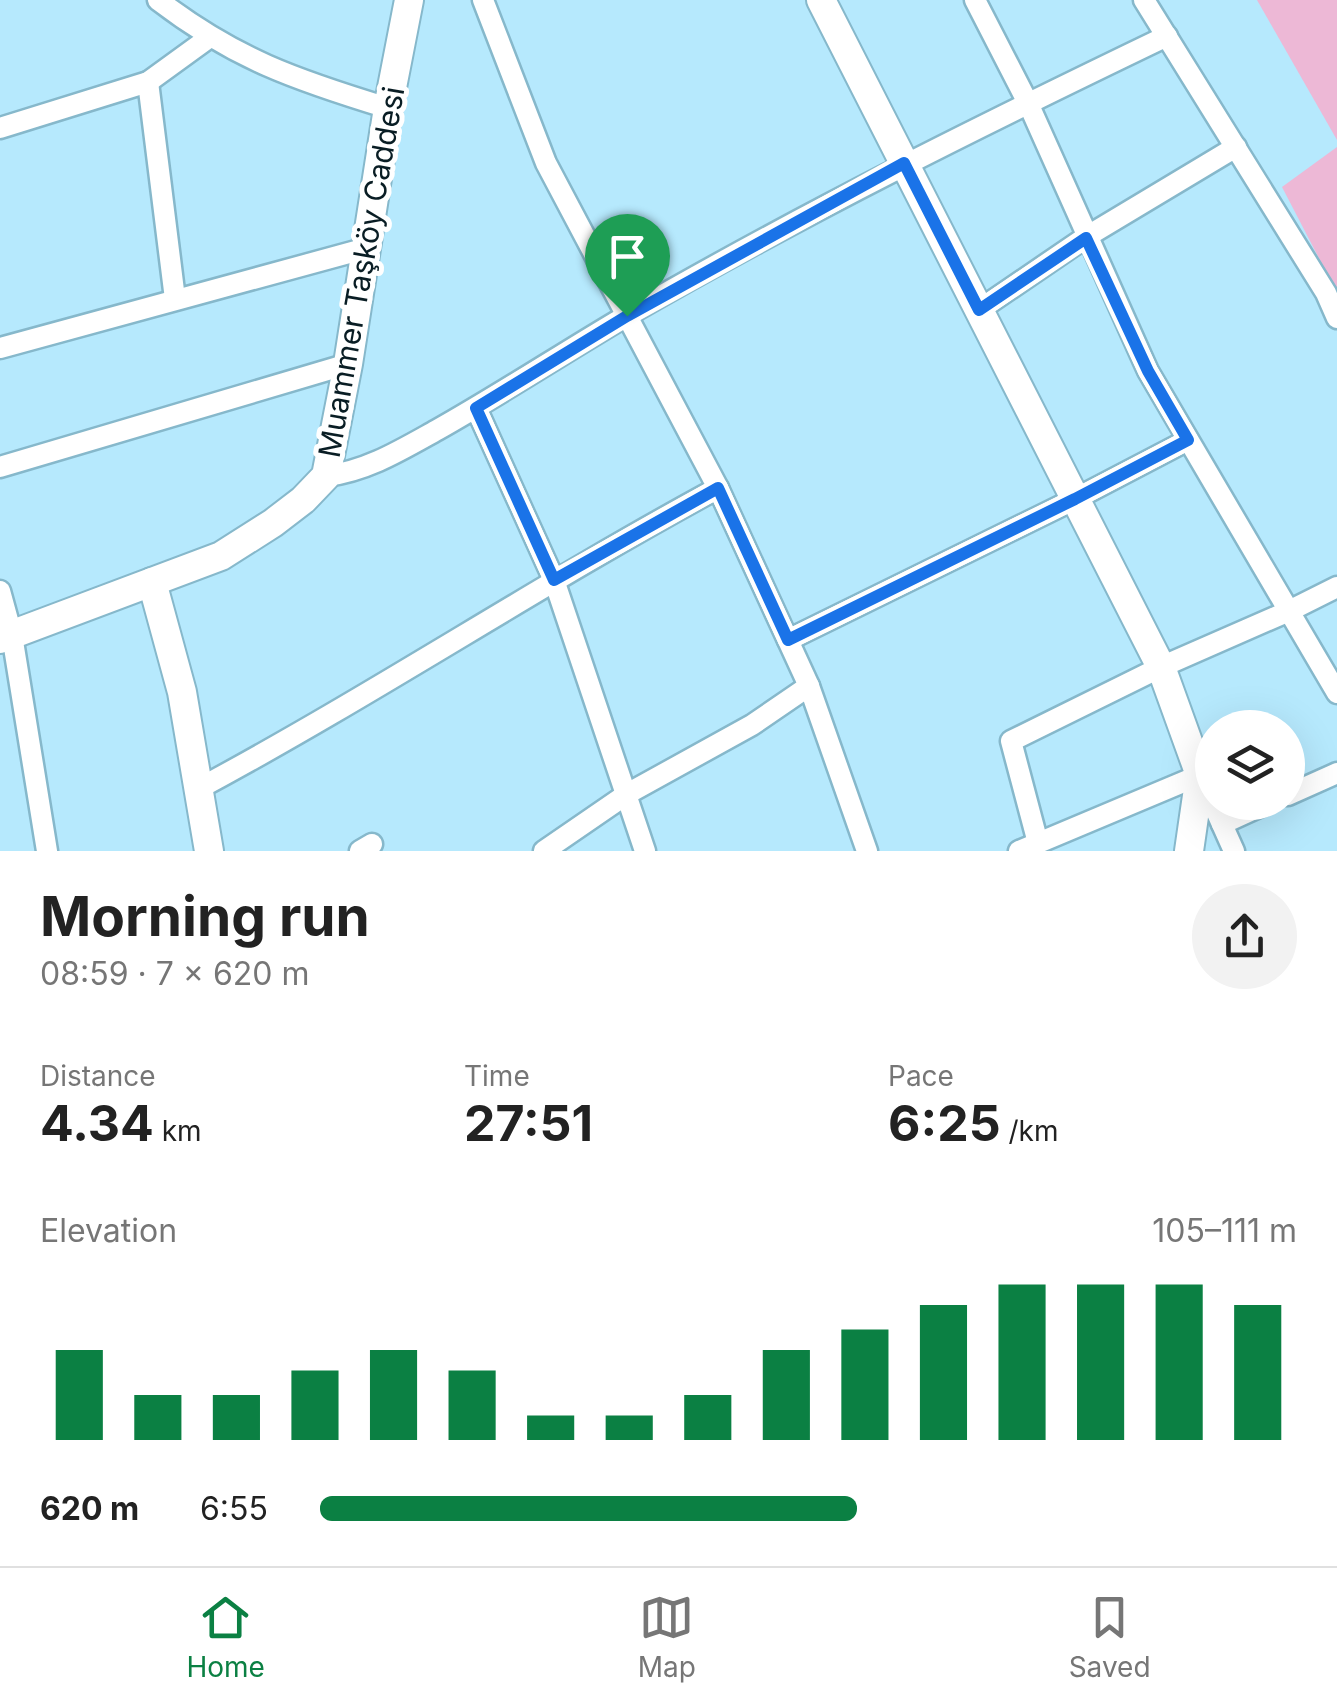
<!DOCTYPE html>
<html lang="en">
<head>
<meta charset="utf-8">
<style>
  :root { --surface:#fff; --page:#f2f2f2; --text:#222; --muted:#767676; --line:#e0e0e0; --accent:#0b8043 }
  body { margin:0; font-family:Inter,sans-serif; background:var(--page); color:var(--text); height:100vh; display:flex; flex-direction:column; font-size:38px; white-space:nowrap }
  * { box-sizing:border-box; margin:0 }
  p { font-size:32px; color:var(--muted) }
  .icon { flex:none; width:55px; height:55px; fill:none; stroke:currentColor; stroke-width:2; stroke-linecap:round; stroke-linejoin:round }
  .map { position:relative; height:851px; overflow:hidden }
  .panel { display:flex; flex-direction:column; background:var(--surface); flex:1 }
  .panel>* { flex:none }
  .fabs { position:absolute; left:1195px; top:710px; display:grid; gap:20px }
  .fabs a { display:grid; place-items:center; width:110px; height:110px; border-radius:50%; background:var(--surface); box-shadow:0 10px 40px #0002; font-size:50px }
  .pin { position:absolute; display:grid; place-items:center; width:85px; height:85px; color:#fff; margin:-102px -42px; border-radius:50% 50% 50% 0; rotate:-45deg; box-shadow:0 0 10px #0007 }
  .pin .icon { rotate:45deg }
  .round { display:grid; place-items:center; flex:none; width:105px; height:105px; border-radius:52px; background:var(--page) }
  .head { display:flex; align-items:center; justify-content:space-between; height:170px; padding:0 40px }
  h1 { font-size:55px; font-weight:700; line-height:75px }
  .stats { display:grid; grid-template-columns:repeat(3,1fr); gap:15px; height:170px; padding:10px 40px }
  .stats div { display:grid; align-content:center }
  .stats b { font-size:50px; font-weight:700 }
  .stats small { font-size:28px; font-weight:400 }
  .stats p { font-size:28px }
  .chart { height:280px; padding:20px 40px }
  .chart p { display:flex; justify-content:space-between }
  .chart svg { width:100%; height:180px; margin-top:10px; stroke:var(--accent); stroke-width:6 }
  ul { padding:0 40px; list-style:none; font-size:32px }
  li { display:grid; grid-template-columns:160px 120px 1fr; align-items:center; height:75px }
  li i { height:25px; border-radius:12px; background:var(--accent) }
  .menu { display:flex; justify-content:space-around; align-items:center; height:140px; border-top:2px solid var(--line); background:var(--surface); font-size:28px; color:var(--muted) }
  .menu a { display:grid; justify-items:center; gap:5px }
  .menu .selected { color:var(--accent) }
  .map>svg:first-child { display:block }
  .green { fill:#edb8d6 }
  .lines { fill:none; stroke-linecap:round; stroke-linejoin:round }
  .street-casing { stroke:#86b8cb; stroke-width:25 }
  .secondary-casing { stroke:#86b8cb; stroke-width:32 }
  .street { stroke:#fff; stroke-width:20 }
  .secondary { stroke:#fff; stroke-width:28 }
  .route-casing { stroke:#fff; stroke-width:20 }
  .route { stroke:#1a73e8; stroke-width:12 }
  .labels { text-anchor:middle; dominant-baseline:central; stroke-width:10; stroke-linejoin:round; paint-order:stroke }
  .street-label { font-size:30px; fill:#091d24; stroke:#fff }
</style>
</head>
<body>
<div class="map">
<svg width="1337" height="851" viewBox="0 0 1337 851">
  <rect width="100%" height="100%" fill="#b6e9fd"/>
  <g class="green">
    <polygon points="1257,0 1337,0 1337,140"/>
    <polygon points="1337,147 1337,293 1282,187"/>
  </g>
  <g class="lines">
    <defs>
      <g id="street">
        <path d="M158,0c77,59 138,80 230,108"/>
        <polyline points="483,0 546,163 718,488 809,686 867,851"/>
        <polyline points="975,0 1028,103 1148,371 1337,693"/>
        <polyline points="1144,0 1326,293 1337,318"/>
        <polyline points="148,82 175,299"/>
        <polyline points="0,128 148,82 210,37"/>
        <polyline points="979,310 1086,237 1236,147"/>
        <polyline points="0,348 367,248"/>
        <polyline points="476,408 554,580 645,851"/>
        <polyline points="0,467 348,364"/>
        <path d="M326,476c41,-5 75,-26 111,-46 64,-36 126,-77 189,-114 176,-102 358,-192 541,-280"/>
        <polyline points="0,591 12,635 47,851"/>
        <polyline points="788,640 1075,499 1188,440"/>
        <path d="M198,789c177,-95 344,-206 520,-301"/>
        <polyline points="1288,795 1337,773"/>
        <polyline points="1222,824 1270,802"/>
        <polyline points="1038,843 1011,741 1161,667 1289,611 1337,587"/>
        <polyline points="360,851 372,844"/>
        <polyline points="544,851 627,794 752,725 809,686"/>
        <polyline points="1019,851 1200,775 1234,851"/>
      </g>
      <g id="secondary">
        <polyline points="821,0 1161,667 1200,775 1189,851"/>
        <polyline points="152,582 182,692 209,851"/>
        <polyline points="0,639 221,556 273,523 303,500 326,476 348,364 388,108 409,0"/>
      </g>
    </defs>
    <use href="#street" class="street-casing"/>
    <use href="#secondary" class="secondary-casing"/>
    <use href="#street" class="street"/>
    <use href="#secondary" class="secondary"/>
  </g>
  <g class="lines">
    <defs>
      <polygon id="route" points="904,163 979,310 1086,238 1148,371 1188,440 1075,499 788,640 718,488 554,580 476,408 627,316"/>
    </defs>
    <use href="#route" class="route-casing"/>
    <use href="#route" class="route"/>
  </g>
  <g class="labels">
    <g class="street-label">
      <text transform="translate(361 272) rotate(-80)">Muammer Taşköy Caddesi</text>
    </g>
  </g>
</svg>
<div class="fabs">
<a><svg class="icon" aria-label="layers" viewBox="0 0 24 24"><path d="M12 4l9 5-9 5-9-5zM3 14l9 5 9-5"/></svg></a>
</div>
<div class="pin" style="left:627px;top:316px;background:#1e9e55"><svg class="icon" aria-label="arrive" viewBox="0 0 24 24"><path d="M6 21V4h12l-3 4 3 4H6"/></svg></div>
</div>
<section class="panel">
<div class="head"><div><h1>Morning run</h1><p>08:59 · 7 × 620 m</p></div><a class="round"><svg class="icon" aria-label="share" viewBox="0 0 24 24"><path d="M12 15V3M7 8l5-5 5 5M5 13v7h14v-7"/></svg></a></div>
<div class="stats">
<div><p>Distance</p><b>4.34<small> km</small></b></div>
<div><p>Time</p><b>27:51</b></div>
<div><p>Pace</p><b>6:25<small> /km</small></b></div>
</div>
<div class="chart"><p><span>Elevation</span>105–111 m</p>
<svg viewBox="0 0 160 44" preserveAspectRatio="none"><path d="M5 44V22M15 44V33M25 44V33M35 44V27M45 44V22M55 44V27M65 44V38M75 44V38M85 44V33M95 44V22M105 44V17M115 44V11M125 44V6M135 44V6M145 44V6M155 44V11"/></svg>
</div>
<ul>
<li><b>620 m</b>6:55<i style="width:55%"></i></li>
</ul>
</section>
<nav class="menu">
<a class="selected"><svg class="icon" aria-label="home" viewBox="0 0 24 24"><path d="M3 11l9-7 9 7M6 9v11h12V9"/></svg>Home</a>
<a><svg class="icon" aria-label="map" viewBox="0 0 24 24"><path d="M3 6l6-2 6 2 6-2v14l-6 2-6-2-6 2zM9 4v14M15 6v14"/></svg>Map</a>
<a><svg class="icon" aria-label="saved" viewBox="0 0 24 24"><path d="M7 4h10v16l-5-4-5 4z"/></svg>Saved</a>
</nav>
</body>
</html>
